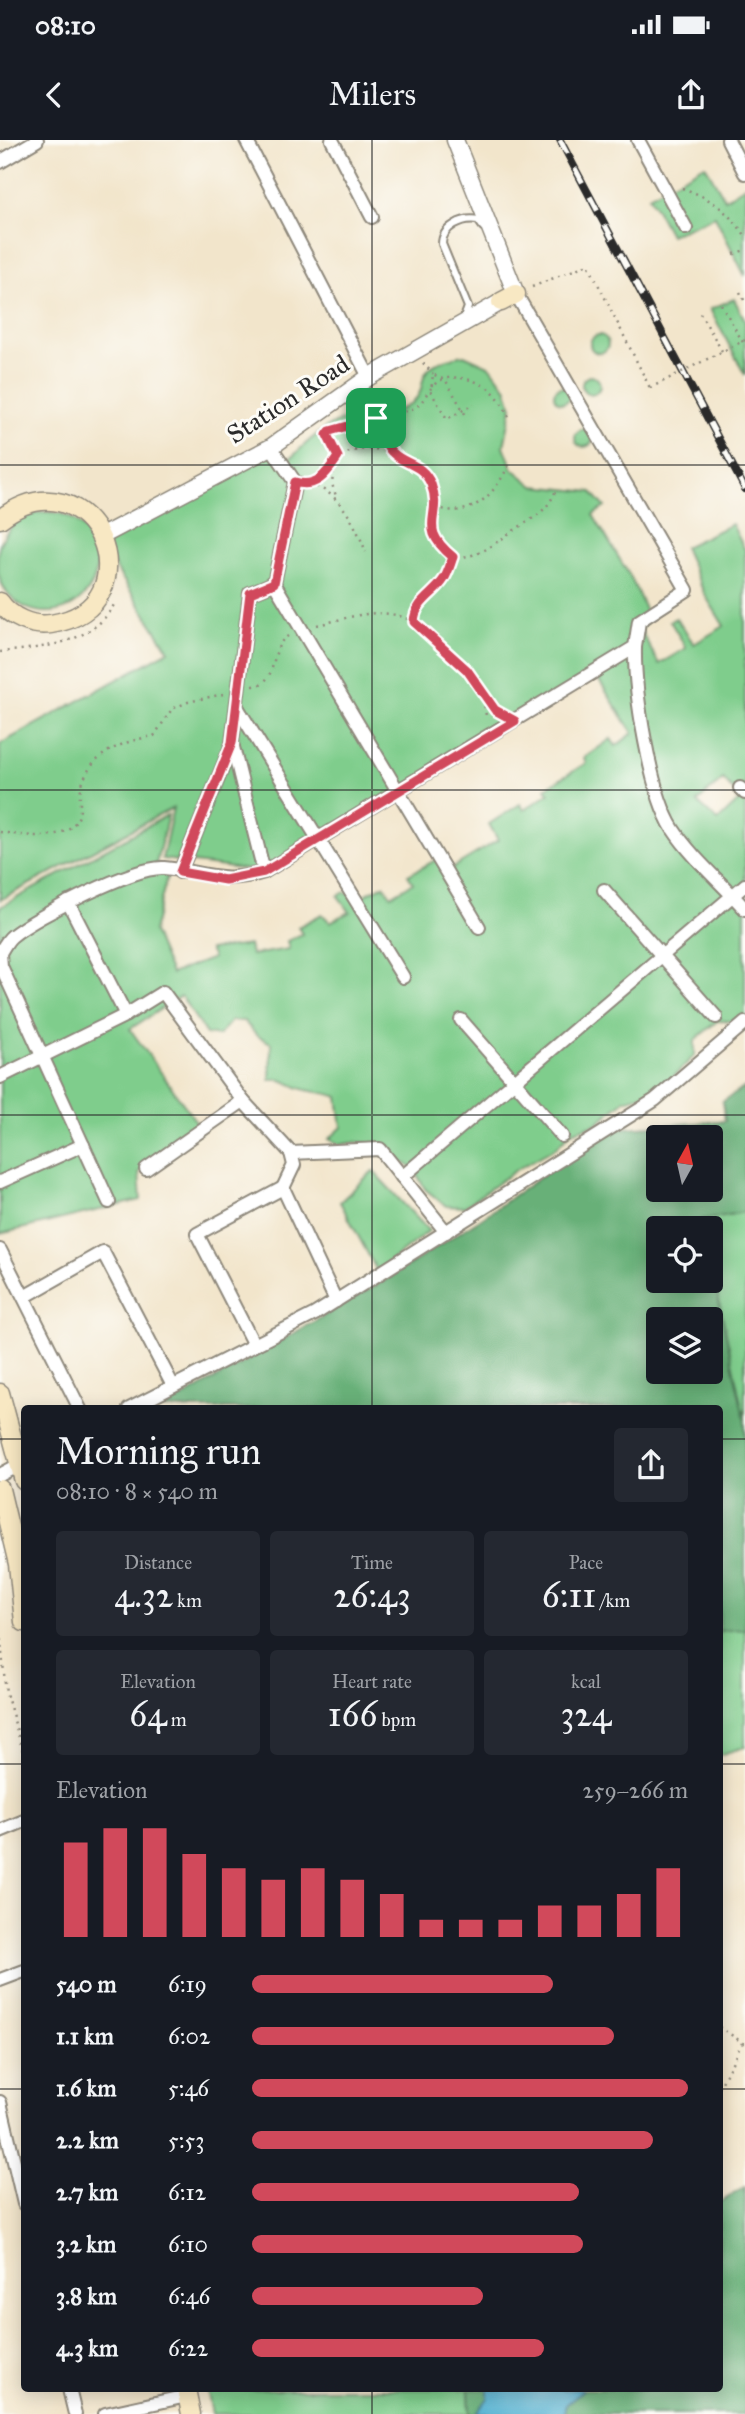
<!DOCTYPE html>
<html lang="en">
<head>
<meta charset="utf-8">
<style>
  :root { --surface:#171b24; --page:#242831; --text:#f1f3f6; --muted:#9ea1a6; --accent:#d1495b }
  body { margin:0; font-family:"IM FELL Great Primer",serif; background:var(--page); color:var(--text); height:100vh; display:flex; flex-direction:column; font-size:26px; white-space:nowrap }
  * { box-sizing:border-box; margin:0 }
  p { font-size:23px; color:var(--muted) }
  .icon { flex:none; width:38px; height:38px; fill:none; stroke:currentColor; stroke-width:2; stroke-linecap:round; stroke-linejoin:round }
  .map { position:relative; flex:1; overflow:hidden }
  .side { position:absolute; left:21px; top:1265px; width:702px; height:987px; display:flex; flex-direction:column; background:var(--surface); border-radius:7px; box-shadow:0 4px 18px #0003 }
  .side>* { flex:none }
  .needle { width:46px; rotate:8deg }
  .fabs { position:absolute; left:646px; top:985px; display:grid; gap:14px }
  .fabs a { display:grid; place-items:center; width:77px; height:77px; border-radius:7px; background:var(--surface); box-shadow:0 4px 18px #0003; font-size:35px }
  .pin { position:absolute; display:grid; place-items:center; width:60px; height:60px; color:#fff; margin:-30px; border-radius:14px; box-shadow:0 4px 10px #0006 }
  .round { display:grid; place-items:center; flex:none; width:74px; height:74px; border-radius:7px; background:var(--page) }
  .summary { display:flex; align-items:center; justify-content:space-between; height:119px; padding:0 35px }
  h1 { font-size:38px; font-weight:600; line-height:52px }
  .figures { display:grid; grid-template-columns:repeat(3,1fr); gap:10px; height:119px; padding:7px 35px }
  .figures div { display:grid; align-content:center; border-radius:7px; background:var(--page); text-align:center }
  .figures b { font-size:35px; font-weight:600 }
  .figures small { font-size:19px; font-weight:400 }
  .figures p { font-size:19px }
  .chart { height:196px; padding:14px 35px }
  .chart p { display:flex; justify-content:space-between }
  .chart svg { width:100%; height:126px; margin-top:7px; stroke:var(--accent); stroke-width:6 }
  ul { padding:0 35px; list-style:none; font-size:23px }
  li { display:grid; grid-template-columns:112px 84px 1fr; align-items:center; height:52px }
  li i { height:18px; border-radius:9px; background:var(--accent) }
  .status { display:flex; justify-content:space-between; align-items:center; height:49px; padding:0 35px; background:var(--surface); direction:ltr }
  .status svg { height:19px; fill:currentColor }
  header { display:flex; justify-content:space-between; align-items:center; height:91px; padding:0 35px; background:var(--surface); font-size:32px; font-weight:600 }
  .map>svg:first-child { display:block }
  .green { fill:#7fcd8c; stroke:#557c5c; stroke-width:2; fill-rule:evenodd }
  .forest { fill:#67b078; stroke:#496e52; stroke-width:2; fill-rule:evenodd }
  .water { fill:#55b3d3; stroke:#406f7f; stroke-width:2 }
  .lines { fill:none; stroke-linecap:round; stroke-linejoin:round }
  .service-casing { stroke:#8e887b; stroke-width:10 }
  .minor-casing { stroke:#8e887b; stroke-width:16 }
  .tertiary-casing { stroke:#8e887b; stroke-width:19 }
  .secondary-casing { stroke:#8e887b; stroke-width:21 }
  .path { stroke:#8e887b; stroke-width:2.5; stroke-dasharray:2 5; stroke-linecap:butt }
  .service { stroke:#fff; stroke-width:6 }
  .minor { stroke:#fff; stroke-width:12 }
  .tertiary { stroke:#fff; stroke-width:16 }
  .secondary { stroke:#f8e8c3; stroke-width:18 }
  .rail-casing { stroke:#2b2b2b; stroke-width:8 }
  .rail { stroke:#fdfcf7; stroke-width:5; stroke-dasharray:16; stroke-linecap:butt }
  .path-bridge { stroke:#8e887b; stroke-width:2.5; stroke-dasharray:2 5; stroke-linecap:butt }
  .route-casing { stroke:#fff; stroke-width:14 }
  .route { stroke:#d1495b; stroke-width:9 }
  .grid { fill:none; stroke:#2b2b2b; stroke-width:2; stroke-opacity:0.55 }
  .labels { text-anchor:middle; dominant-baseline:central; stroke-width:6; stroke-linejoin:round; paint-order:stroke }
  .street-label { font-size:26px; fill:#2b2b2b; stroke:#fdfcf7 }
</style>
</head>
<body>
<div class="status"><b>08:10</b><svg viewBox="0 0 49 12"><path d="M0 12V9h3v3zM5 12V6h3v6zM10 12V3h3v9zM15 12V0h3v12zM26 1h20v11H26zM47 4h2v5h-2z"/></svg></div>
<header><svg class="icon" aria-label="back" viewBox="0 0 24 24"><path d="M15 5l-7 7 7 7"/></svg>Milers<svg class="icon" aria-label="share" viewBox="0 0 24 24"><path d="M12 15V3M7 8l5-5 5 5M5 13v7h14v-7"/></svg></header>
<div class="map">
<svg width="745" height="2274" viewBox="0 0 745 2274">
  <rect width="100%" height="100%" fill="#fdfcf7"/>
  <filter id="ink" filterUnits="userSpaceOnUse"><feTurbulence type="fractalNoise" baseFrequency=".0143" numOctaves="2"/><feDisplacementMap in="SourceGraphic" scale="14" xChannelSelector="R" yChannelSelector="G"/><feConvolveMatrix kernelMatrix="1 2 1 2 8 2 1 2 1" color-interpolation-filters="sRGB"/></filter>
  <filter id="wash" filterUnits="userSpaceOnUse"><feTurbulence type="fractalNoise" baseFrequency=".00686" numOctaves="4" result="noise"/><feDisplacementMap in="SourceGraphic" scale="28" xChannelSelector="R" yChannelSelector="G"/><feGaussianBlur stdDeviation="1.57" result="paint"/><feColorMatrix in="noise" values="0 0 0 0 0 0 0 0 0 0 0 0 0 0 0 0 0 1.4 0 .05"/><feComposite in="paint" operator="in"/></filter>
  <g filter="url(#wash)">
    <rect width="100%" height="100%" fill="#f2e5cb"/>
    <g class="green">
      <polygon points="705,25 725,59 745,46 745,136 715,76 670,95 649,56"/>
      <polygon points="734,159 745,180 745,235 710,169"/>
      <circle cx="599" cy="204" r="9"/>
      <path d="M464,215l27,12 16,22 5,19 -8,38 9,23 21,17 58,6 13,15 -12,8 38,63 17,38 -7,15 18,33 27,-16 -16,-27 6,-3 18,26 30,-18 -19,-31 -21,-48 48,-23 13,26v464l-9,7h-19l-22,19v15l-35,35 -35,10 -29,24 -25,8 -14,15 -41,23 -52,37 -18,-1 -21,-17 -12,-22 -11,-5 -13,-16 -32,-4 -17,3 -11,-6 13,-12 -4,-30c-12,-5 -23,-4 -35,-8 -15,-4 -15,-10 -33,-10l1,-36 -14,-7 -13,-15h-13l-13,15 -12,-2 -25,-38 -51,33 72,101 -63,42 2,28 -141,34v-327l168,-92 -12,49 13,5 -16,63 18,42 42,-16 -4,-8 40,-5 2,10 38,-6 -2,-8 15,-7 -4,-7 24,-13 8,8 20,-10 -12,-16 7,-4 16,5 23,-12 7,11 22,-13 -5,-8 31,-17 8,13 51,-31 -9,-16 31,-20 4,6 25,-17 -3,-5 40,-25 -2,-5 27,-19 5,7 17,-13 -39,-60 -330,199 -102,-13 11,-51 -173,92v-156l169,-93 -61,-95 -6,-20 169,-89 13,18c15,-15 31,-32 51,-42 22,-10 54,-5 74,-18 27,-19 -6,-38 55,-50zM723,639l18,20 -23,22 -21,-19z"/>
      <circle cx="591" cy="245" r="9"/>
      <circle cx="562" cy="255" r="8"/>
      <circle cx="584" cy="298" r="9"/>
      <circle cx="47" cy="422" r="50"/>
      <polygon points="373,1031 429,1091 377,1131 340,1062"/>
      <polygon points="745,1072 745,1282 711,1125 710,1088 702,1088 700,1080"/>
      <polygon points="745,1489 745,1607 719,1615 719,1491"/>
      <polygon points="207,2249 469,2249 470,2274 212,2274"/>
    </g>
    <g class="forest">
      <path d="M745,947v125l-44,8 1,8h-44v53h52l1,-16 34,157v207l-26,2v-222h-556l226,-131 91,-59 130,-90 115,-8 -3,-19zM658,998h52v52h-52zM658,1180h52v52h-52z"/>
      <polygon points="745,2047 745,2274 470,2274 469,2249 719,2249 719,2063"/>
    </g>
    <polygon class="water" points="488,2249 582,2249 583,2250 566,2264 564,2274 476,2274 488,2258"/>
  </g>
  <g filter="url(#ink)">
    <g class="lines">
      <defs>
        <path id="service" d="M464,178l4,-11 -26,-63c0,-17 21,-27 36,-24l5,7"/>
        <g id="minor">
          <polyline points="246,0 369,237"/>
          <polyline points="332,0 372,77"/>
          <polyline points="638,0 686,88"/>
          <polyline points="728,0 745,33"/>
          <polyline points="0,22 37,0"/>
          <polyline points="271,307 295,342 274,443 479,787"/>
          <polyline points="274,443 250,453 232,603 264,732 635,507 639,481 687,450 516,154"/>
          <path d="M635,507c-1,44 15,146 38,182 19,29 49,54 72,80"/>
          <polyline points="237,567 403,837"/>
          <polyline points="740,648 745,653"/>
          <polyline points="180,732 232,604"/>
          <polyline points="604,750 716,877"/>
          <path d="M0,813c3,-5 7,-13 12,-17 25,-20 122,-70 152,-68 39,3 59,17 100,4"/>
          <polyline points="0,814 1,826 109,1062"/>
          <polyline points="126,875 163,852 243,961 291,1013 294,1025 283,1048"/>
          <polyline points="461,880 562,996"/>
          <polyline points="0,937 126,875 68,762"/>
          <polyline points="291,1013 380,1009 446,1092"/>
          <polyline points="146,1029 243,961"/>
          <polyline points="402,1037 745,745"/>
          <polyline points="0,1042 83,1005"/>
          <polyline points="0,1110 80,1269"/>
          <polyline points="24,1157 103,1112 173,1246"/>
          <polyline points="254,1205 197,1094 283,1048 336,1161"/>
          <polyline points="129,1269 315,1174 655,960 745,883"/>
          <polyline points="0,1335 24,1322"/>
          <polyline points="0,1691 24,1681"/>
          <polyline points="0,1840 24,1831"/>
          <polyline points="0,1962 24,2064"/>
          <polyline points="69,2249 75,2274"/>
          <polyline points="105,2274 187,2256"/>
        </g>
        <g id="tertiary">
          <polyline points="455,0 516,154"/>
          <polyline points="102,396 271,307 369,237 501,162"/>
        </g>
        <g id="secondary">
          <polyline points="501,162 516,154"/>
          <path d="M0,379c94,-71 159,88 51,105 -19,3 -41,-7 -51,-22"/>
          <polyline points="0,1253 24,1341"/>
          <polyline points="0,1349 18,1424 24,1482"/>
          <polyline points="186,2249 191,2274"/>
        </g>
      </defs>
      <use href="#service" class="service-casing"/>
      <use href="#minor" class="minor-casing"/>
      <use href="#tertiary" class="tertiary-casing"/>
      <use href="#secondary" class="secondary-casing"/>
      <g class="path">
        <path d="M682,48c31,11 43,21 63,47"/>
        <polyline points="734,114 745,110"/>
        <polyline points="532,147 588,124 650,248"/>
        <polyline points="740,152 745,162"/>
        <polyline points="721,164 745,206"/>
        <polyline points="700,173 722,211"/>
        <polyline points="423,223 433,234"/>
        <polyline points="465,274 463,270 446,241 433,234 431,252 447,279 474,264"/>
        <path d="M509,277c-4,-8 -8,-16 -14,-23 -12,-13 -45,-24 -60,-10 -16,16 -8,22 -36,29 -21,6 -57,6 -72,22l11,22c29,-17 73,-6 91,23 19,32 -18,44 25,77 26,1 38,-12 59,-26 19,-13 34,-18 43,-41"/>
        <polyline points="376,278 393,313"/>
        <polyline points="334,325 332,344 337,359"/>
        <path d="M310,344c31,9 45,40 56,68"/>
        <polyline points="312,344 324,338 338,317"/>
        <path d="M436,367c36,14 61,-15 74,-45"/>
        <path d="M414,482c32,25 71,54 72,97"/>
        <path d="M317,485c33,-7 64,-21 97,-3 1,-21 20,-27 30,-43 4,-6 6,-15 10,-22"/>
        <path d="M0,512c42,-4 95,-8 116,-51"/>
        <path d="M253,546c27,-3 15,-39 35,-50"/>
        <polyline points="485,557 499,572"/>
        <path d="M0,692c21,3 56,10 73,-7 10,-10 6,-19 7,-31 5,-38 41,-53 74,-58l18,-27 16,-7 35,-8"/>
        <polyline points="0,1492 6,1553 24,1615"/>
        <polyline points="719,1887 745,1904"/>
        <polyline points="719,1948 742,1903"/>
      </g>
      <use href="#service" class="service"/>
      <use href="#minor" class="minor"/>
      <use href="#tertiary" class="tertiary"/>
      <use href="#secondary" class="secondary"/>
      <defs>
        <polyline id="rail" points="560,0 745,349"/>
      </defs>
      <use href="#rail" class="rail-casing"/>
      <use href="#rail" class="rail"/>
      <polyline class="path-bridge" points="650,248 745,200"/>
    </g>
  </g>
  <g class="lines" filter="url(#ink)">
    <defs>
      <path id="route" d="M376,278c5,10 9,29 17,35 12,12 29,10 38,31 13,34 -16,42 22,73 -3,8 -5,16 -9,22 -10,16 -29,22 -30,43l53,48 28,40 20,11 -251,151 -39,8 -45,-8 52,-129 18,-150 24,-10 21,-101c22,7 32,-9 43,-25l-11,-22 3,-4z"/>
    </defs>
    <use href="#route" class="route-casing"/>
    <use href="#route" class="route"/>
  </g>
  <path class="grid" d="M372,0v1269M0,325h745M0,650h745M0,975h745M0,1299h24M719,1299h26M0,1624h24M719,1624h26M0,1949h24M719,1949h26M372,2249v25"/>
  <g class="labels">
    <g class="street-label">
      <text transform="translate(288 259) rotate(-33)">Station Road</text>
    </g>
  </g>
</svg>
<div class="fabs">
<a><svg class="needle" viewBox="-14 -14 28 28"><path d="M0-13l5 13h-10z" fill="#e53935"/><path d="M0 13l5-13h-10z" fill="#9ea1a6"/></svg></a>
<a><svg class="icon" aria-label="locate" viewBox="0 0 24 24"><circle cx="12" cy="12" r="6"/><path d="M12 2v4M12 18v4M2 12h4M18 12h4"/></svg></a>
<a><svg class="icon" aria-label="layers" viewBox="0 0 24 24"><path d="M12 4l9 5-9 5-9-5zM3 14l9 5 9-5"/></svg></a>
</div>
<div class="pin" style="left:376px;top:278px;background:#1e9e55"><svg class="icon" aria-label="arrive" viewBox="0 0 24 24"><path d="M6 21V4h12l-3 4 3 4H6"/></svg></div>
<section class="side">
<div class="summary"><div><h1>Morning run</h1><p>08:10 · 8 × 540 m</p></div><a class="round"><svg class="icon" aria-label="share" viewBox="0 0 24 24"><path d="M12 15V3M7 8l5-5 5 5M5 13v7h14v-7"/></svg></a></div>
<div class="figures">
<div><p>Distance</p><b>4.32<small> km</small></b></div>
<div><p>Time</p><b>26:43</b></div>
<div><p>Pace</p><b>6:11<small> /km</small></b></div>
</div>
<div class="figures">
<div><p>Elevation</p><b>64<small> m</small></b></div>
<div><p>Heart rate</p><b>166<small> bpm</small></b></div>
<div><p>kcal</p><b>324</b></div>
</div>
<div class="chart"><p><span>Elevation</span>259–266 m</p>
<svg viewBox="0 0 160 44" preserveAspectRatio="none"><path d="M5 44V11M15 44V6M25 44V6M35 44V15M45 44V20M55 44V24M65 44V20M75 44V24M85 44V29M95 44V38M105 44V38M115 44V38M125 44V33M135 44V33M145 44V29M155 44V20"/></svg>
</div>
<ul>
<li><b>540 m</b>6:19<i style="width:69%"></i></li>
<li><b>1.1 km</b>6:02<i style="width:83%"></i></li>
<li><b>1.6 km</b>5:46<i style="width:100%"></i></li>
<li><b>2.2 km</b>5:53<i style="width:92%"></i></li>
<li><b>2.7 km</b>6:12<i style="width:75%"></i></li>
<li><b>3.2 km</b>6:10<i style="width:76%"></i></li>
<li><b>3.8 km</b>6:46<i style="width:53%"></i></li>
<li><b>4.3 km</b>6:22<i style="width:67%"></i></li>
</ul>
</section>
</div>
</body>
</html>
